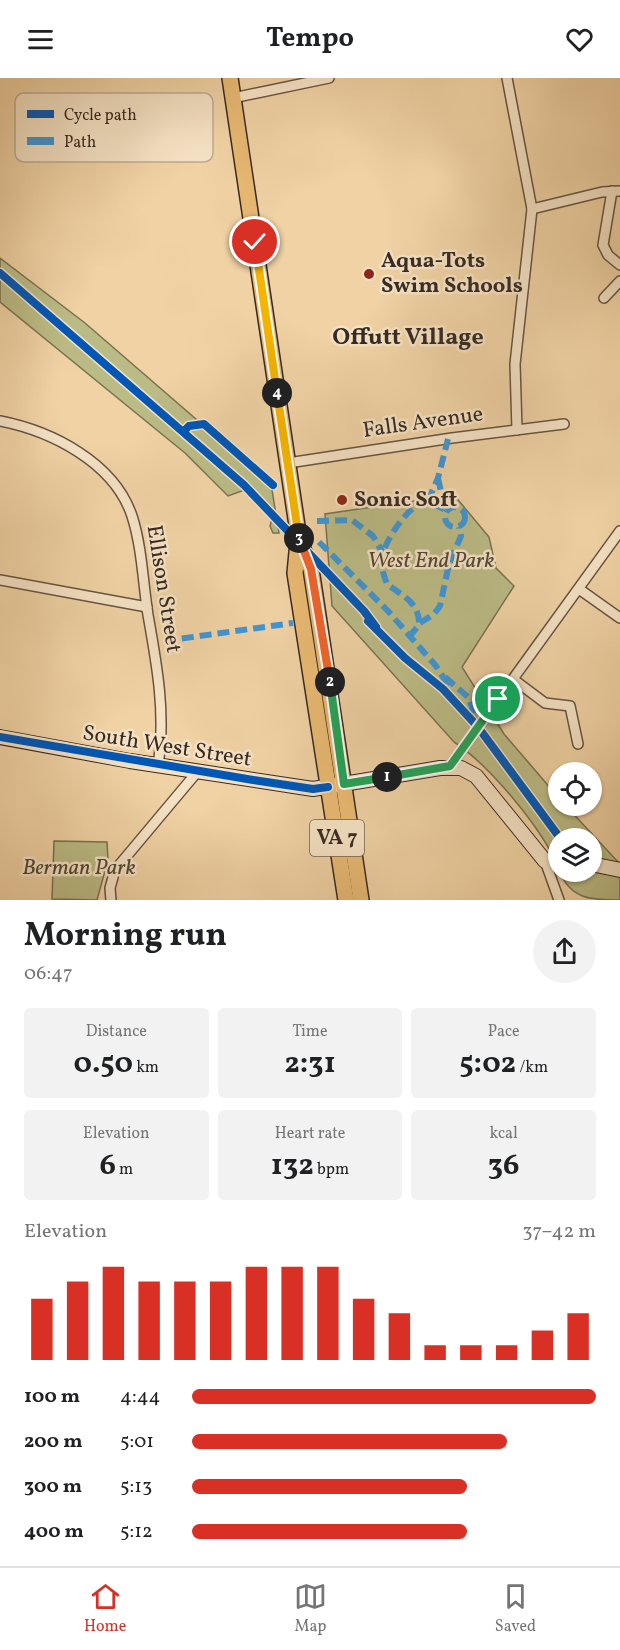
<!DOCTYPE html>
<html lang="en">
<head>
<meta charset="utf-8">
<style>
  :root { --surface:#fff; --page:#f2f2f2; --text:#202124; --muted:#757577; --line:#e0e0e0; --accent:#d93025 }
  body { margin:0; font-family:Vollkorn,serif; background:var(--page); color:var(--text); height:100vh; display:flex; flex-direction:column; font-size:22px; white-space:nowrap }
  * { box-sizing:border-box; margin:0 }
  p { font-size:20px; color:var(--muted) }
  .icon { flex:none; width:33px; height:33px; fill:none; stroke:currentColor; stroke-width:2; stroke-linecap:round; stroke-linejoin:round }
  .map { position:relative; height:822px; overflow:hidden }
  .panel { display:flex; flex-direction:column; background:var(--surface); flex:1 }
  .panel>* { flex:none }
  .fabs { position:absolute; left:548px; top:684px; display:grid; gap:12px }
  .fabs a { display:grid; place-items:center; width:54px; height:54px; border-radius:50%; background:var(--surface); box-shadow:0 2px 4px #0004; font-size:30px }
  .pin { position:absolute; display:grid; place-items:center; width:51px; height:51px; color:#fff; margin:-26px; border:3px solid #fff; border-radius:50%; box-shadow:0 2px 6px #0007 }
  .km { position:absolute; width:30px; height:30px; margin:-15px; border-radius:50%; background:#222; color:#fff; font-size:16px; line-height:30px; text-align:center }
  .round { display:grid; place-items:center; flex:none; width:63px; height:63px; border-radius:32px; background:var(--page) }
  .summary { display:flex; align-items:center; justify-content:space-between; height:102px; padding:0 24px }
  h1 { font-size:33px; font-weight:700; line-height:45px }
  .figures { display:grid; grid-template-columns:repeat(3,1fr); gap:9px; height:102px; padding:6px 24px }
  .figures div { display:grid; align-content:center; border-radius:6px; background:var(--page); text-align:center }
  .figures b { font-size:30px; font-weight:700 }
  .figures small { font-size:16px; font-weight:400 }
  .figures p { font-size:16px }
  .chart { height:168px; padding:12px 24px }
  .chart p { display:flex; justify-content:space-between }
  .chart svg { width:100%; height:108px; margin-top:6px; stroke:var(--accent); stroke-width:6 }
  ul { padding:0 24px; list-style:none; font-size:20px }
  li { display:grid; grid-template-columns:96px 72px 1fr; align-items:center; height:45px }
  li i { height:15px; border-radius:8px; background:var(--accent) }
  header { display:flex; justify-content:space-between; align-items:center; height:78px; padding:0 24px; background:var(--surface); font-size:27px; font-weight:700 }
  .menu { display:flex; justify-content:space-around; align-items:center; height:84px; border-top:2px solid var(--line); background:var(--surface); font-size:16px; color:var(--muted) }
  .menu a { display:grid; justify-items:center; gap:3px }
  .menu .active { color:var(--accent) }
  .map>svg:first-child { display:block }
  .green { fill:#bbbb85; stroke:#797254; stroke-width:1.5 }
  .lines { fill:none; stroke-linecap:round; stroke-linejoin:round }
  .minor-casing { stroke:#655444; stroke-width:12 }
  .secondary-casing { stroke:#372a24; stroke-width:16 }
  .primary-casing { stroke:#372a24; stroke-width:18 }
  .minor { stroke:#f5e2c4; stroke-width:9 }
  .secondary { stroke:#f5e2c4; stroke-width:14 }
  .primary { stroke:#e8b972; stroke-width:15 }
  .quiet { stroke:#3e96d6; stroke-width:6; stroke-dasharray:12 6; stroke-linecap:butt }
  .cycleway-casing { stroke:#f5e2c4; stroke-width:11 }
  .cycleway { stroke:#0057b8; stroke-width:8 }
  .split-1-casing { stroke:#fff; stroke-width:12 }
  .split-2-casing { stroke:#fff; stroke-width:12 }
  .split-3-casing { stroke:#fff; stroke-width:12 }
  .split-4-casing { stroke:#fff; stroke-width:12 }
  .split-5-casing { stroke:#fff; stroke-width:12 }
  .split-1 { stroke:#22a559; stroke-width:8 }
  .split-2 { stroke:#22a559; stroke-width:8 }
  .split-3 { stroke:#f0652b; stroke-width:8 }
  .split-4 { stroke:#f5b400; stroke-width:8 }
  .split-5 { stroke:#f5b400; stroke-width:8 }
  .poi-dot { fill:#8f2418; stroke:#f5e2c4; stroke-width:2 }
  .labels { text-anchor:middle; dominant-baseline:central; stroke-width:5; stroke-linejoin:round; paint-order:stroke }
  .shield { fill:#f5e2c4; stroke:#706154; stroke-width:1.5 }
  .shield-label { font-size:21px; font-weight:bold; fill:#372a24 }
  .poi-label { font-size:22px; font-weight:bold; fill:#372a24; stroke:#f5e2c4; text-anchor:start }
  .street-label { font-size:22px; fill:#372a24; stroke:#f5e2c4 }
  .park-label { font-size:22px; font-style:italic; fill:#514737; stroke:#f5e2c4 }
  .neighbourhood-label { font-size:24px; font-weight:bold; fill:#372a24; stroke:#f5e2c4 }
  .key { fill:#f5e2c4; stroke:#bcab94; stroke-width:1.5 }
  .key-label { font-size:16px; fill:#372a24 }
</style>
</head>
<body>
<header><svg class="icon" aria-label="menu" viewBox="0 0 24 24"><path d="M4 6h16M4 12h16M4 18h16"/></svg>Tempo<svg class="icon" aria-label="heart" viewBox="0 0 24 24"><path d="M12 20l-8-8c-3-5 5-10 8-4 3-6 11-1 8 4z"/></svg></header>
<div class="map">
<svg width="620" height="822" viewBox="0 0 620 822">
  <rect width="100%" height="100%" fill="#f0d2a4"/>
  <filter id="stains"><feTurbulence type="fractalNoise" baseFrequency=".00333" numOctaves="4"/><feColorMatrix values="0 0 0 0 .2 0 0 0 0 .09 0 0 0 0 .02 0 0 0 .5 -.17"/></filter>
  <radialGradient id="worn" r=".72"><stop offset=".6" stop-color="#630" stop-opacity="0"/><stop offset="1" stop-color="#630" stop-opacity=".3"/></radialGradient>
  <g class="green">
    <polygon points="0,180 85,245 271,406 279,455 273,455 270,448 274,435 250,410 228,418 185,375 0,224"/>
    <path d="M454,417l35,42 7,31 18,18 -52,81 42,67 54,63v9h8l54,58v36c-27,0 -49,0 -60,-28h31v-34h-33v29c-16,-39 -69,-102 -104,-125l-122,-136 -7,-92z"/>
    <polygon points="54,763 107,764 108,782 97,822 52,821"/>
  </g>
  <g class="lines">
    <defs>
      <g id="minor">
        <polyline points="507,0 532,131 515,286 517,352"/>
        <polyline points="233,20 329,0"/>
        <polyline points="612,113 603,167 608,177 620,187"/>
        <polyline points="532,131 602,114 620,113"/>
        <polyline points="604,220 620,203"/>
        <path d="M0,343c51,10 114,41 132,95 10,31 11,67 16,99 9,50 18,100 10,150"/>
        <polyline points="288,385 452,360 564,346"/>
        <polyline points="0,502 147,529"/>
        <polyline points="579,511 620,540"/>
        <polyline points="513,601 545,625 570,628 578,666"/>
        <polyline points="450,688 620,453"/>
        <polyline points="545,783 559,822"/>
        <polyline points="111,822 110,810 115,792 198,693"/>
      </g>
      <g id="secondary">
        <polyline points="0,659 130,683 313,711 440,690 461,690 476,698 545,783 558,782"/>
        <polyline points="591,786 620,792"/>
      </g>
      <g id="primary">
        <polyline points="230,0 299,461 311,491 361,822"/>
        <polyline points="298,464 295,495 346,822"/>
      </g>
    </defs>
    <use href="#minor" class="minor-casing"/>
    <use href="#secondary" class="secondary-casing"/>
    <use href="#primary" class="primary-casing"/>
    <use href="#minor" class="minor"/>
    <use href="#secondary" class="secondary"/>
    <use href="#primary" class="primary"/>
    <g class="quiet">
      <polyline points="438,400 445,432"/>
      <polyline points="428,423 438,400 448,361"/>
      <circle cx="455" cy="439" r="10"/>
      <polyline points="317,443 352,442 373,458 383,475"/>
      <polyline points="319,464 388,533 436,588 447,605 443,611"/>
      <polyline points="420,545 434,536 440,528 449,486 461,458 459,449"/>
      <path d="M409,559l10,-12c1,-23 -17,-29 -32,-41 -3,-8 -7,-19 -5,-28 4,-17 28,-54 46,-55l19,10"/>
      <polyline points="164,563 293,545"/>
      <polyline points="445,599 469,620 477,646"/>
    </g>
    <defs>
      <g id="cycleway">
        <polyline points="0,195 244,407 364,533 376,549"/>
        <polyline points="184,353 189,348 204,346 273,407"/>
        <polyline points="368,543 405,580 443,611 478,649 560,760"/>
        <polyline points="0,659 253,702 313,711 328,709"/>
      </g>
    </defs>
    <use href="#cycleway" class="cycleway-casing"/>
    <use href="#cycleway" class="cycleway"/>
  </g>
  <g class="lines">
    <defs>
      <polyline id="split-1" points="387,699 450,688 498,621"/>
      <polyline id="split-2" points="330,604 344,706 387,699"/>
      <polyline id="split-3" points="299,460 311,491 330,604"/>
      <polyline id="split-4" points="277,315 299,460"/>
      <polyline id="split-5" points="255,164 277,315"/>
    </defs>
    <use href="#split-1" class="split-1-casing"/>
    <use href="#split-2" class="split-2-casing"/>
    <use href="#split-3" class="split-3-casing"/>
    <use href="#split-4" class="split-4-casing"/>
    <use href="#split-5" class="split-5-casing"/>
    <use href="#split-1" class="split-1"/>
    <use href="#split-2" class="split-2"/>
    <use href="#split-3" class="split-3"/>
    <use href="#split-4" class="split-4"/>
    <use href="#split-5" class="split-5"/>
  </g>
  <g class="poi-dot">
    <circle cx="369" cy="196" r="6"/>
    <circle cx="342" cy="422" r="6"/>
  </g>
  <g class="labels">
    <rect class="shield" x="310" y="742" width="54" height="36" rx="4.5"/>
    <g class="shield-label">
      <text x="337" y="760">VA 7</text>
    </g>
    <g class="poi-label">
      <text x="381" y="183">Aqua-Tots<tspan x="381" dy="25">Swim Schools</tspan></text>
      <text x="354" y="422">Sonic Soft</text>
    </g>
    <g class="street-label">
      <text transform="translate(423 345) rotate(-8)">Falls Avenue</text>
      <text transform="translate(163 511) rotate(81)">Ellison Street</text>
      <text transform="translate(167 669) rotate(9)">South West Street</text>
    </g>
    <g class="park-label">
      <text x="431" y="483">West End Park</text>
      <text x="79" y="790">Berman Park</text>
    </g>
    <g class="neighbourhood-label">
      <text x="408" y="260">Offutt Village</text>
    </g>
  </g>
  <rect x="15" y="15" width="198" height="69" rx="9" class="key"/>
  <rect x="27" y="32" width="27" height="8" fill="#0057b8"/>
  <rect x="27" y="59" width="27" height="8" fill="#3e96d6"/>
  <g class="key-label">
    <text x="64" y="42">Cycle path</text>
    <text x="64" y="69">Path</text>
  </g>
  <rect width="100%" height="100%" filter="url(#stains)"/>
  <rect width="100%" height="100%" fill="url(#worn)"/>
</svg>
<div class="fabs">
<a><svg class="icon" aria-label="locate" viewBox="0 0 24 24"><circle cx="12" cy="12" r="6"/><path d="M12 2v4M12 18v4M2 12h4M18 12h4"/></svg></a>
<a><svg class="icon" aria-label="layers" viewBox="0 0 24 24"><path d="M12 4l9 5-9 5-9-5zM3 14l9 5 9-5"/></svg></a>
</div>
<div class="pin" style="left:498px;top:621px;background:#1e9e55"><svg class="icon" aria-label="arrive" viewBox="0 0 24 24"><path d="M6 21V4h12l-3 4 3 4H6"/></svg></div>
<div class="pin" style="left:255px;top:164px;background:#d93025"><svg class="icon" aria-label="check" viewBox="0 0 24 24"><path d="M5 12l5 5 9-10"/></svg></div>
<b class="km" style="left:387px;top:699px">1</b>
<b class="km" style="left:330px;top:604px">2</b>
<b class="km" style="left:299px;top:460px">3</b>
<b class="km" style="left:277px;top:315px">4</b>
</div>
<section class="panel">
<div class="summary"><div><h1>Morning run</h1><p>06:47</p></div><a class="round"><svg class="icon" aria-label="share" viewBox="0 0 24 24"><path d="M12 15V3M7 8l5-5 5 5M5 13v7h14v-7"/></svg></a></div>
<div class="figures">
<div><p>Distance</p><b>0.50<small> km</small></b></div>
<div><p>Time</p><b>2:31</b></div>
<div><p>Pace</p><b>5:02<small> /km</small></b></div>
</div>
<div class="figures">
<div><p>Elevation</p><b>6<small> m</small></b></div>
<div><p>Heart rate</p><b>132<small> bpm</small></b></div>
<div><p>kcal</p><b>36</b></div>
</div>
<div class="chart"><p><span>Elevation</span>37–42 m</p>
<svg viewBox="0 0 160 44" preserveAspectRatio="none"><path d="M5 44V19M15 44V12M25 44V6M35 44V12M45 44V12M55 44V12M65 44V6M75 44V6M85 44V6M95 44V19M105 44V25M115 44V38M125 44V38M135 44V38M145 44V32M155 44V25"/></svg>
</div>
<ul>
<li><b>100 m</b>4:44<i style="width:100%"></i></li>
<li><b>200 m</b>5:01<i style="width:78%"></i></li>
<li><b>300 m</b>5:13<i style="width:68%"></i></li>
<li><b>400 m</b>5:12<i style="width:68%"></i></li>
</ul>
</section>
<nav class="menu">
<a class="active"><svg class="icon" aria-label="home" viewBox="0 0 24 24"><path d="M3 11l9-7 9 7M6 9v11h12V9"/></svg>Home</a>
<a><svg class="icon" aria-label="map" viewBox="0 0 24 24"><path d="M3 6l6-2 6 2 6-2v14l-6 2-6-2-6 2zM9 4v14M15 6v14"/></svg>Map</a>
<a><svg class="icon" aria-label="saved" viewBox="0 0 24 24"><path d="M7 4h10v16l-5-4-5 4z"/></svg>Saved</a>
</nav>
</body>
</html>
